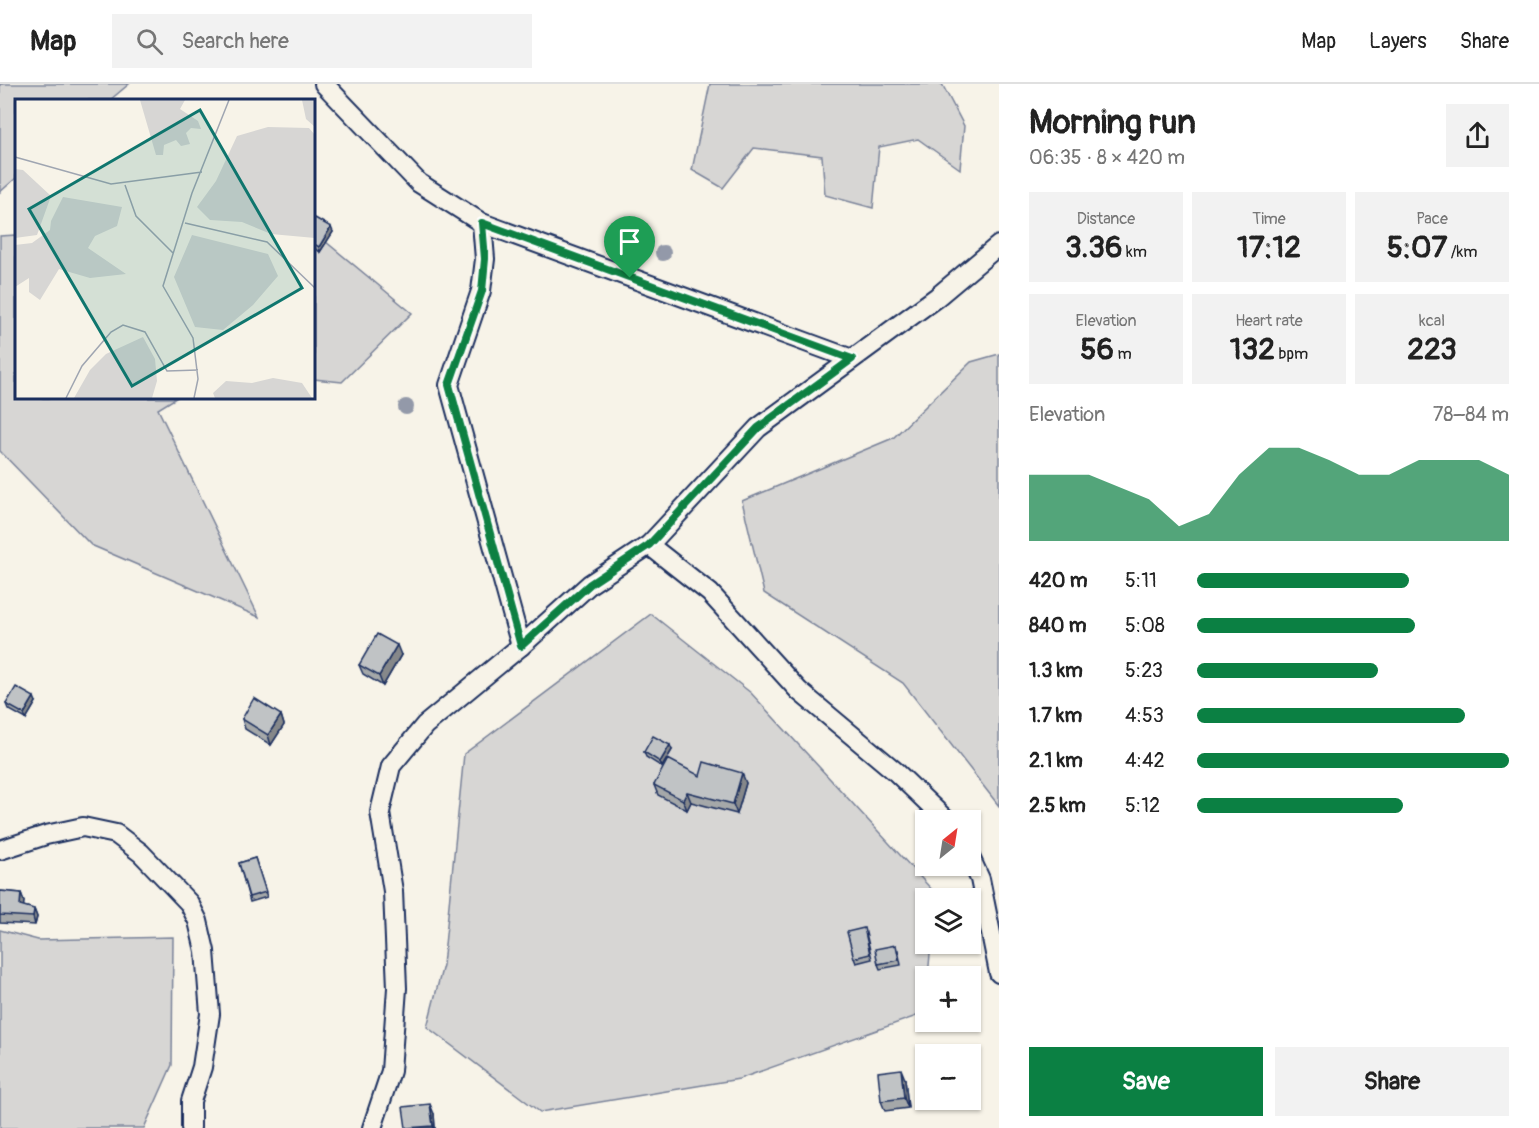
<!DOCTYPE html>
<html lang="en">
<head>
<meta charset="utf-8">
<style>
  :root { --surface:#fff; --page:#f2f2f2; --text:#222; --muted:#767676; --line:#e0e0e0; --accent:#0b8043 }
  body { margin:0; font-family:Pangolin,sans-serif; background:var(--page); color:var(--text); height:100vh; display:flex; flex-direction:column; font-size:22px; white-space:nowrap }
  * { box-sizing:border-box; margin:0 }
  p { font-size:20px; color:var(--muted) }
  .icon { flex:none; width:33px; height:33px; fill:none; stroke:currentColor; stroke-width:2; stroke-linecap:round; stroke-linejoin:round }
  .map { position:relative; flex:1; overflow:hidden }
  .side { display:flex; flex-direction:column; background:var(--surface); width:540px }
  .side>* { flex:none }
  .needle { width:39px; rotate:30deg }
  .controls { position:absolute; left:915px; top:726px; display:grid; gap:12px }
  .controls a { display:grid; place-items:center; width:66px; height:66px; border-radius:0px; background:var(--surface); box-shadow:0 2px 4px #0004; font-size:30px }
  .pin { position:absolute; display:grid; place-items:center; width:51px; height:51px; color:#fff; margin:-62px -26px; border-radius:50% 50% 50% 0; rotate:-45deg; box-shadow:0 0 6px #0007 }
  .pin .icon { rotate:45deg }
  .round { display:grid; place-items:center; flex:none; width:63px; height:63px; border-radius:0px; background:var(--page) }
  .overview { display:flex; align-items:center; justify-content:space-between; height:102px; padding:0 30px }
  h1 { font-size:33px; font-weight:800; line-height:45px }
  .metrics { display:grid; grid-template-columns:repeat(3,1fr); gap:9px; height:102px; padding:6px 30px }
  .metrics div { display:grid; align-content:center; border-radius:0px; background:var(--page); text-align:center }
  .metrics b { font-size:30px; font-weight:800 }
  .metrics small { font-size:16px; font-weight:400 }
  .metrics p { font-size:16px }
  .chart { height:168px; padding:12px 30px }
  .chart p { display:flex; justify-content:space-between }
  .chart svg { width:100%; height:108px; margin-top:6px; fill:var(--accent); opacity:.7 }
  .primary-button { display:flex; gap:12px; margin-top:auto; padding:12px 30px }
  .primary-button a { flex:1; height:69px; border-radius:0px; background:var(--accent); color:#fff; font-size:24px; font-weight:800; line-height:69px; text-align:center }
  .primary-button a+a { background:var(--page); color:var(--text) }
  ul { padding:0 30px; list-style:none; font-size:20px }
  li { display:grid; grid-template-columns:96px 72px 1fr; align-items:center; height:45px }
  li i { height:15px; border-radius:8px; background:var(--accent) }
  header { display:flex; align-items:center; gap:36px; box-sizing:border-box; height:84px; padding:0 30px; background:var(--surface); border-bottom:2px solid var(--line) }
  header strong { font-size:28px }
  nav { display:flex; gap:33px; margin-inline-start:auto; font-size:21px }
  .search { width:420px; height:54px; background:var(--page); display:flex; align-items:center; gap:15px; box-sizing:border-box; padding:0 21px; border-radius:0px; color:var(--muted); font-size:22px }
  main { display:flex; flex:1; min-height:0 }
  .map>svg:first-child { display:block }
  .green { fill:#d7d6d4; stroke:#798299; stroke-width:1.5 }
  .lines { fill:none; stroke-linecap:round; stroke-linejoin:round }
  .street-casing { stroke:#1b2f5e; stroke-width:22 }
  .street { stroke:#f7f3e8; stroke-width:18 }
  .tree { fill:#9399a9 }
  .wall { fill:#a5a8a9; stroke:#1b2f5e; stroke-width:1.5 }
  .shaded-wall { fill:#86888a; stroke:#1b2f5e; stroke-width:1.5 }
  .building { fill:#c0c3c5; stroke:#1b2f5e; stroke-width:1.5 }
  .route-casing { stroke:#fff; stroke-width:12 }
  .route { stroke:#0b8043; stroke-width:8 }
  .inset-road { fill:none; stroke:#9fa5b1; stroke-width:1.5 }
  .view { fill:#0f766e; fill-opacity:0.15; stroke:#0f766e; stroke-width:3 }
  .inset-edge { fill:none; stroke:#1b2f5e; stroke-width:3 }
</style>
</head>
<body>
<header>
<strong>Map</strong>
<div class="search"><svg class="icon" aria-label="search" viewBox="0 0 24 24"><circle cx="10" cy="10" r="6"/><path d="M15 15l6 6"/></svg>Search here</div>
<nav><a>Map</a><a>Layers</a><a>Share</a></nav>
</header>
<main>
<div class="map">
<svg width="999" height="1044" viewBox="0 0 999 1044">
  <rect width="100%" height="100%" fill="#f7f3e8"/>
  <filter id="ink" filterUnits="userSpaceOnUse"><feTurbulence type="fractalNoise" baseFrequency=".0167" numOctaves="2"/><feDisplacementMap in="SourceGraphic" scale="12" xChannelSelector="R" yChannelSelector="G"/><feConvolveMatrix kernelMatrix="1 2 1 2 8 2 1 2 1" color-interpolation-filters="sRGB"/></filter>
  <g filter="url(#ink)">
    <g class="green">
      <polygon points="0,0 129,0 110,16 16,16 16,94 0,108"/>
      <polygon points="710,0 942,0 964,42 960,85 918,55 879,63 873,124 825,111 822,72 754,64 723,104 692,86"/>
      <polygon points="314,148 412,229 342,298 314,295"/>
      <polygon points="16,151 16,314 176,314 158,325 259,533 91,461 0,367 0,152"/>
      <polygon points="999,270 999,722 903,599 764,509 742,417 893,354 971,278"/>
      <polygon points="651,530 751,609 935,809 935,814 926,814 926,860 931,860 928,892 926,892 925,929 739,995 540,1028 427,943 443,881 464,670"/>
      <polygon points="0,846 38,856 173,853 172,981 144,1044 0,1044"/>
    </g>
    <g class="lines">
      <defs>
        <g id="street">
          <polyline points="324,0 419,99 482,139 852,275"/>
          <polyline points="482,139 485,175 481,207 449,301 521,562"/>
          <polyline points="649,461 710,509 799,607 896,688 946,736"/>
          <polyline points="0,766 46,751 83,743 116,750 141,769 189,819 198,837 205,867 210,930 202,983 191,1017 191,1044"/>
          <polyline points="970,773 980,795 999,889"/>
          <polyline points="372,1044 391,987 397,904 393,807 380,728 391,682 425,641 521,562 590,500 649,461 758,344 937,213 999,161"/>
        </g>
      </defs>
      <use href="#street" class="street-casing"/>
      <use href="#street" class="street"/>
    </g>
    <g class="tree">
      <circle cx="663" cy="169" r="8"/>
      <circle cx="406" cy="323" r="8"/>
    </g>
    <g class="wall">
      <polygon points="314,136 333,148 320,168 314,164"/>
      <polygon points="401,571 383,602 363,590 359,581"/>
      <polygon points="36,618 26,635 8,625 6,620"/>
      <polygon points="281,631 284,641 271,661 245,645 242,635"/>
      <polygon points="672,666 662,683 646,673 644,668"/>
      <polygon points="700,692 746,699 737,730 691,718 687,726 658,711 654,701"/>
      <polygon points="255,774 267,813 250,818 239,779"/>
      <polygon points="0,807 21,809 24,817 23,822 34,825 37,833 35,841 0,839"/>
      <polygon points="866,849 872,875 856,879 854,874"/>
      <polygon points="898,866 901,881 880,885 878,880"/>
      <polygon points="905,995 908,1024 885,1027 881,1017"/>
      <polygon points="434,1030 435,1044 406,1044"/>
    </g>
    <g class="shaded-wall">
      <polygon points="331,143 333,148 320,168 319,163"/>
      <polygon points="397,561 401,571 383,602 379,592"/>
      <polygon points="34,613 36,618 26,635 24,630"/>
      <polygon points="281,631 284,641 271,661 268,651"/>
      <polygon points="670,661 672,666 662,683 660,678"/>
      <polygon points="742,689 746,699 737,730 733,720"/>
      <polygon points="687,708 691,718 687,726 683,716"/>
      <polygon points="21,809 24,817 23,829 20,821"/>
      <polygon points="34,825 37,833 35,841 33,833"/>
      <polygon points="901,985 905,995 908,1024 904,1014"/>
      <polygon points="430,1020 434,1030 435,1044 434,1044 433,1042"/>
    </g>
    <g class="building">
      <polygon points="315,134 331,143 319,163 314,160 314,136"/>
      <polygon points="377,550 397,561 379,592 359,581"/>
      <polygon points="16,603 34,613 24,630 6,620"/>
      <polygon points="254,614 281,631 268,651 242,635"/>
      <polygon points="653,652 670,661 660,678 644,668"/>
      <polygon points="668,675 700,692 704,678 742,689 733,720 687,708 683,716 654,701"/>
      <polygon points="255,774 266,808 249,813 239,779"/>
      <polygon points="0,807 21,809 20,821 34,825 33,833 0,831"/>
      <polygon points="864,844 870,870 854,874 847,848"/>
      <polygon points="896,861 899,876 878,880 875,865"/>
      <polygon points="901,985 904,1014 881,1017 878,988"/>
      <polygon points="430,1020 433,1042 406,1044 403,1023"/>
    </g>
  </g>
  <g class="lines" filter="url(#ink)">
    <defs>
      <polygon id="route" points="482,139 852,275 758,344 649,461 590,500 521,562 449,301 482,207 485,175"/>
    </defs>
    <use href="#route" class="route-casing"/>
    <use href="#route" class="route"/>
  </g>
  <g transform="translate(15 15)">
    <rect width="300" height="300" fill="#f7f3e8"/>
    <path d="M125,1h45l-5,9 18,12 3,8 -10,-1 -5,5 4,11 -9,2 -5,-6 -12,5 -1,10h-7zM287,1h13v27l-9,-8zM253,28l41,1 6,7v103l-44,-4 -29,-12 -32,-2 -13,-13 19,-26 21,-45zM0,70l8,1 28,26 -14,39 -22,3zM48,98l59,10 -5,19 -22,10 -7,12 38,26 -36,4 -31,-9 -19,31 -11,-8v-14l-14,9v-42l17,-2 18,-13 1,-9zM177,136l76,19 10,22 -25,29 -30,25 -28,-3 -21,-50zM128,238l12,22 2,22 -5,17h-78l16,-28 16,-16zM258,279l29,5 10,15h-97l-2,-5 13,-12 26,2z" fill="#d7d6d4"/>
    <path class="inset-road" d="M0,58l96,27 91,-12M110,86l11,31 37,37M170,124l82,19 48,46M51,299l16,-32 29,-34 12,-7 22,7 22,39 31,-1M179,299l4,-19 -5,-41 -30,-52 29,-93 37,-93"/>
    <path class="view" d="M185,11l102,178 -170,98 -103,-177z"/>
    <rect width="300" height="300" class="inset-edge"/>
  </g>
</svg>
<div class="controls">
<a><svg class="needle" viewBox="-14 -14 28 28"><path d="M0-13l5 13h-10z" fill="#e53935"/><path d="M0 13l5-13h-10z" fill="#767676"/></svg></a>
<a><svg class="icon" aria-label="layers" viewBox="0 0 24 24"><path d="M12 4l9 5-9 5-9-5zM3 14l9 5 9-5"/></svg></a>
<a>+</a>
<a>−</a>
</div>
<div class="pin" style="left:630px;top:194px;background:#1e9e55"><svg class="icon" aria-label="arrive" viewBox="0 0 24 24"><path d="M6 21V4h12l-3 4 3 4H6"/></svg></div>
</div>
<section class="side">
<div class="overview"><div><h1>Morning run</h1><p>06:35 · 8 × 420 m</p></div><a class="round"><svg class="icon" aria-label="share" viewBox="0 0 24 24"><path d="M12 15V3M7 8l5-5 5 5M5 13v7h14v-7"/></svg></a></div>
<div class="metrics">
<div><p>Distance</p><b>3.36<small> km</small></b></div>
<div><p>Time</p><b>17:12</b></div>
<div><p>Pace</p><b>5:07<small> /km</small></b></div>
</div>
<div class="metrics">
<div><p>Elevation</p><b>56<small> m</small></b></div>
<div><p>Heart rate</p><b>132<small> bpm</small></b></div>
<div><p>kcal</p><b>223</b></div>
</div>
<div class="chart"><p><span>Elevation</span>78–84 m</p>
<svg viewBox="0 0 160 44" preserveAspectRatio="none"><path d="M0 44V17L10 17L20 17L30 22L40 27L50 38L60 33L70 17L80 6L90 6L100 11L110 17L120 17L130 11L140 11L150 11L160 17V44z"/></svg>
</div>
<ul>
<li><b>420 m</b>5:11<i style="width:68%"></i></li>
<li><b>840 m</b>5:08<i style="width:70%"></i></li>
<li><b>1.3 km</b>5:23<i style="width:58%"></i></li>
<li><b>1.7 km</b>4:53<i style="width:86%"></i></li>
<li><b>2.1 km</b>4:42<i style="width:100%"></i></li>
<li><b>2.5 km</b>5:12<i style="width:66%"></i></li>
</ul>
<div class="primary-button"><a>Save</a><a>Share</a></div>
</section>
</main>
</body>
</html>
